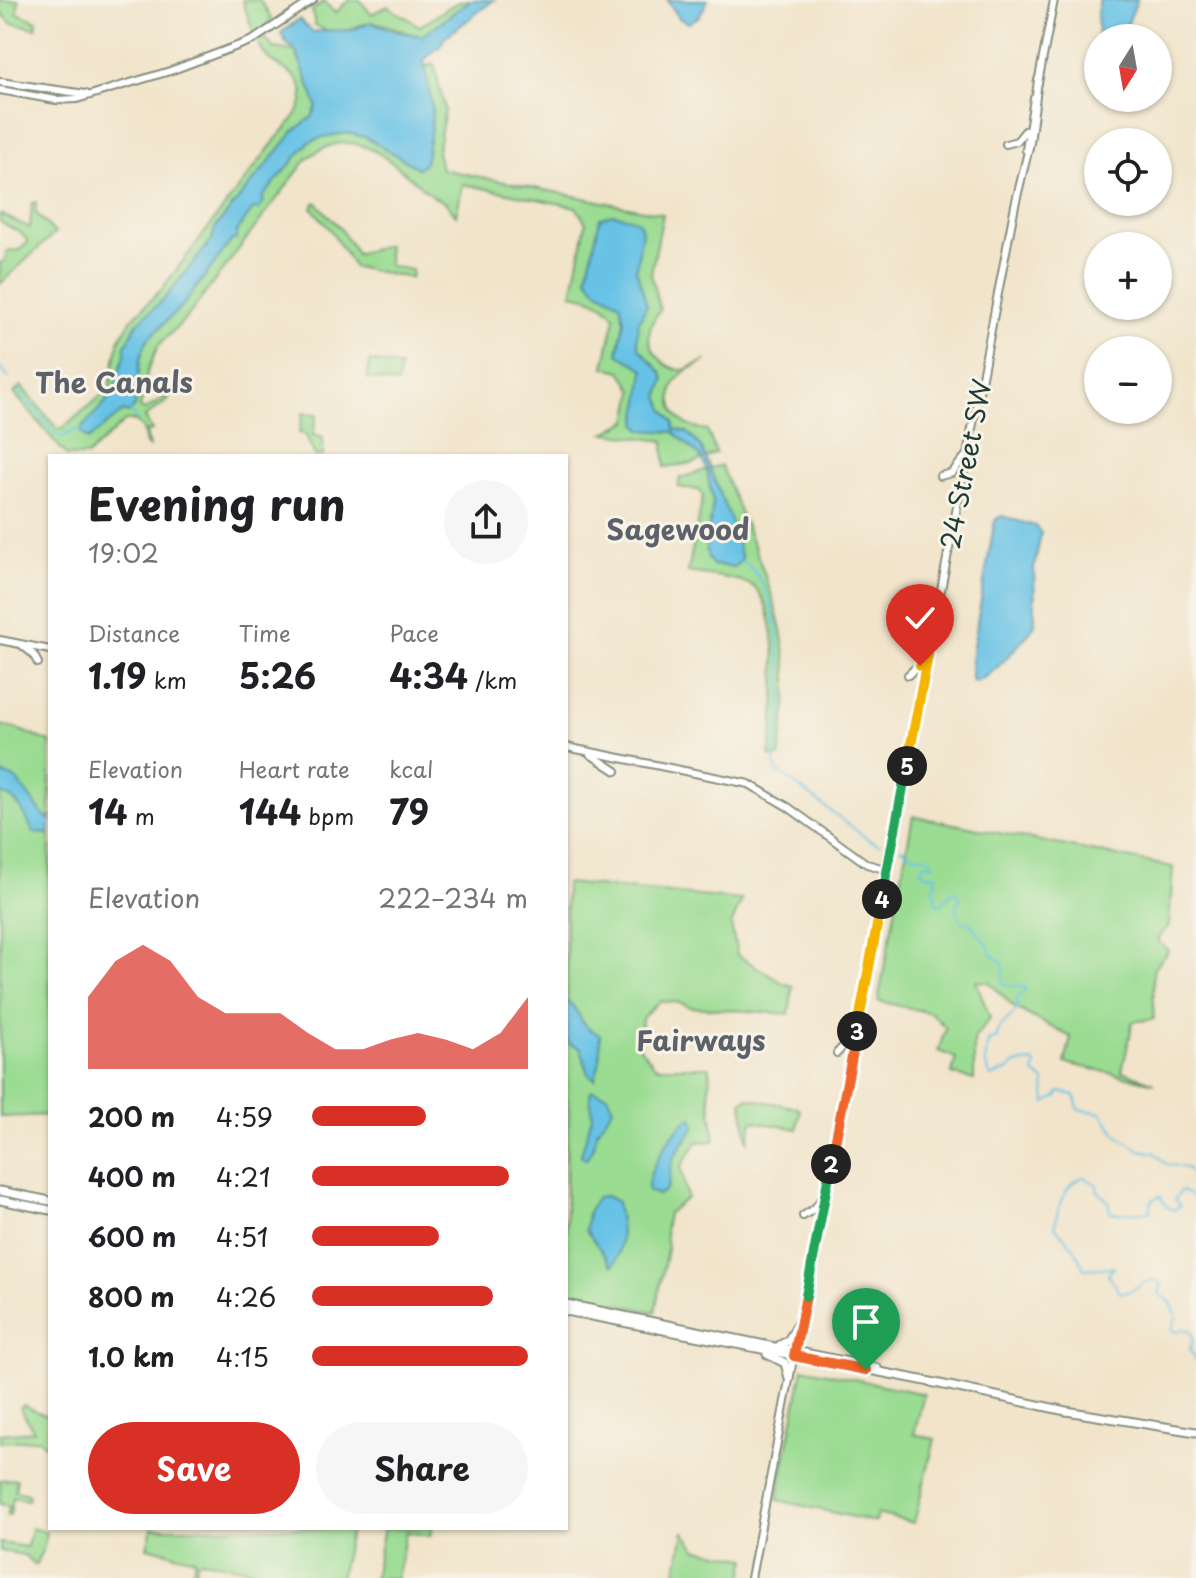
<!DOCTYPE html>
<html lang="en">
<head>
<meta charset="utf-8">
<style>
  :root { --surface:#fff; --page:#f6f6f6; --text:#202124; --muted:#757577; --accent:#d93025 }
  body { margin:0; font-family:"Playpen Sans",sans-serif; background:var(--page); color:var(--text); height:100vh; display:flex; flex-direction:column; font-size:30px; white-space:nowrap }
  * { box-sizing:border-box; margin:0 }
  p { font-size:26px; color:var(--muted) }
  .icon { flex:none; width:44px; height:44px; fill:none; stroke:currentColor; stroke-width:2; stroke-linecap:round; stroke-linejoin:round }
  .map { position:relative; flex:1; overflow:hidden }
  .drawer { position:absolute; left:48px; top:454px; width:520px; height:1076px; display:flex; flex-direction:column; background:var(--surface); border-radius:0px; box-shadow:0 2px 6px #0004 }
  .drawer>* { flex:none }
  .needle { width:52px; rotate:191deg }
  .fabs { position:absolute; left:1084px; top:24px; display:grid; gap:16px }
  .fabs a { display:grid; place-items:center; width:88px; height:88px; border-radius:50%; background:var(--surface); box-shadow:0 2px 6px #0004; font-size:40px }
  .pin { position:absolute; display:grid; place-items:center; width:68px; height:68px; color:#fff; margin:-82px -34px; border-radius:50% 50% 50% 0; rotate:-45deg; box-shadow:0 0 8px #0007 }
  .pin .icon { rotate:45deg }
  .km { position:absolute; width:40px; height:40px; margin:-20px; border-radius:50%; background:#222; color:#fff; font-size:22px; line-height:40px; text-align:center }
  .round { display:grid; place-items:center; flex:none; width:84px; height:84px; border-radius:42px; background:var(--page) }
  .headline { display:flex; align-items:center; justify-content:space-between; height:136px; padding:0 40px }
  h1 { font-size:44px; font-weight:700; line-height:60px }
  .figures { display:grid; grid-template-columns:repeat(3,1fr); gap:12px; height:136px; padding:8px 40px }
  .figures div { display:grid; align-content:center }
  .figures b { font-size:34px; font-weight:700 }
  .figures small { font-size:22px; font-weight:400 }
  .figures p { font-size:22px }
  .chart { height:224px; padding:16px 40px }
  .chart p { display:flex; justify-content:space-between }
  .chart svg { width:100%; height:144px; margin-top:8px; fill:var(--accent); opacity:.7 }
  .button { display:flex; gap:16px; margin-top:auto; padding:16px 40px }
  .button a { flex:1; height:92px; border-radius:48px; background:var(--accent); color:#fff; font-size:32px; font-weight:700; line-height:92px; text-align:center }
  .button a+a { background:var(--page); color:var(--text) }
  ul { padding:0 40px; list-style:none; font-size:26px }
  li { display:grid; grid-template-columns:128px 96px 1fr; align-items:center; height:60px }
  li i { height:20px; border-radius:10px; background:var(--accent) }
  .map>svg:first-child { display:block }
  .green { fill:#9bdc93; stroke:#5d8c64; stroke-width:2 }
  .water { fill:#68c2e6; stroke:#44808d; stroke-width:2 }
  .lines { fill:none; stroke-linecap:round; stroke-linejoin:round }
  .stream { stroke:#68c2e6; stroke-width:2 }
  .tertiary-casing { stroke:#88907f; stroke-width:10 }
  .secondary-casing { stroke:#88907f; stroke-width:11 }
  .tertiary { stroke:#fff; stroke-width:6 }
  .secondary { stroke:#fff; stroke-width:7 }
  .split-1-casing { stroke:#fff; stroke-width:16 }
  .split-2-casing { stroke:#fff; stroke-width:16 }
  .split-3-casing { stroke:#fff; stroke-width:16 }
  .split-4-casing { stroke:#fff; stroke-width:16 }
  .split-5-casing { stroke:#fff; stroke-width:16 }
  .split-6-casing { stroke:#fff; stroke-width:16 }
  .split-1 { stroke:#f0652b; stroke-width:10 }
  .split-2 { stroke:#22a559; stroke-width:10 }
  .split-3 { stroke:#f0652b; stroke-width:10 }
  .split-4 { stroke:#f5b400; stroke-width:10 }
  .split-5 { stroke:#22a559; stroke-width:10 }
  .split-6 { stroke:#f5b400; stroke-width:10 }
  .labels { text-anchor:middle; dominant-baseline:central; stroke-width:6; stroke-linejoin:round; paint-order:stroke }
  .street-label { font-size:26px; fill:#1f3d34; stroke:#f7f3e8 }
  .neighbourhood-label { font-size:28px; font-weight:bold; fill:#5d616a; stroke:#f7f3e8 }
</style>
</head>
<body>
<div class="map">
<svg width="1196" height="1578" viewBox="0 0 1196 1578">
  <rect width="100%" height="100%" fill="#f7f3e8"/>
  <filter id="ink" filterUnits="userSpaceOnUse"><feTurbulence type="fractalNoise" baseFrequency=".0125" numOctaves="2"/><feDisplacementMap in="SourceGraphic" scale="16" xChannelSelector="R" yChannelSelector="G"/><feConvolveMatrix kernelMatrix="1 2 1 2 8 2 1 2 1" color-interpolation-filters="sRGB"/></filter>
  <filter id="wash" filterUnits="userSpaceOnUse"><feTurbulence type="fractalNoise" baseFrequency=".006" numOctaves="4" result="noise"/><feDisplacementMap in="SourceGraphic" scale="32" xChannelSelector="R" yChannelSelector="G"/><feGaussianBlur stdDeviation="1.8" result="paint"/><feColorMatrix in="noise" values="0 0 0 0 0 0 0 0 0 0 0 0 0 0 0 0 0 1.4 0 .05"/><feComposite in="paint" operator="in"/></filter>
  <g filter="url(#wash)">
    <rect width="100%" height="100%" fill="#f1e4ca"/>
    <g class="green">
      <polygon points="0,0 19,0 17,13 37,21 36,28 11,23 0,11"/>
      <path d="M242,0h18l12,20 -12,13 14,15 22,3 1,6 50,76 19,4 52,31 7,-5c7,-39 6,-57 -1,-96l10,-3 11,46 -8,41 4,18 222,45 -12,60 9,36c-14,19 -16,35 3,52 4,4 12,8 18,8 7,0 18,-7 25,-10 -6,6 -20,8 -26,16 -14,14 -10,40 8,49 5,3 13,4 19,5l9,23 -22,10 -29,4 -1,-26 -59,-8 23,-12 6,-30 -13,-20 -17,-4 11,-50c-11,-16 -26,-20 -43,-23l14,-71 -10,-16 -113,-23 -7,31 -10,-12 -12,-6c-40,-30 -76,-80 -127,-38l-119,157 -30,30 -11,27 -7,35 5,2 22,-14 2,4 -24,17 7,14 -6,1 3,15 -3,-2 -3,-16 -8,-8h-10l-38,35h-20l-53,-63 7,-7 36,42 5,1 47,-40 10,-49 13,-21 29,-29 116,-152c15,-16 40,-41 16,-63 -8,-7 -19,-10 -26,-18 -12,-14 -18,-39 -25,-57z"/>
      <path d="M349,0h11l11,14 17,-8c10,9 20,10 30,20 21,-7 31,-26 53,-26l-49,36c-16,-1 -29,-11 -44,-13 -25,-3 -31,20 -63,2l-3,-14 12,-10 11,12z"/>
      <polygon points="36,202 36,213 55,233 0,284 0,263 5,260 6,252 20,250 28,242 21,233 0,222 0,214 30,228 32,203"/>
      <polygon points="316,202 340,228 357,254 387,245 389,266 412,270 411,278 354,267 329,228 312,208"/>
      <polygon points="370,361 400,367 397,384 367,378"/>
      <polygon points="303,413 317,414 313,435 323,438 323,456 315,456 305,434 299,433"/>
      <path d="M721,465c26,68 63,138 66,212 1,27 -4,53 -8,80l-10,-1c7,-33 16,-155 -20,-172 -14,-7 -44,-9 -61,-12l15,-76 -4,-6 -21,-3 2,-9z"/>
      <polygon points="0,725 17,729 50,742 50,1115 0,1117"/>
      <path d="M913,816l260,51 -4,59 -12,13 11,12 -15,19 1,49 -22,3c-2,20 -7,32 -10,49l33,12 -90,-20 6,-26 -56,-29 -26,-26 -13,-1 14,37 -16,21v41l-22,-6 4,-16 -18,-7 8,-23 -15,-15 -53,-12z"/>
      <polygon points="566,883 742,900 731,925 737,955 785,984 793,986 789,1014 689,1007 681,1003 660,1001 642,1018 640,1048 656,1067 710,1067 709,1092 715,1141 697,1142 681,1167 687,1198 668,1213 665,1230 667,1249 655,1312 566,1294 566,1138 569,1115 566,1093"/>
      <polygon points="747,1098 798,1108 800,1111 797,1129 752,1121 748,1143 742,1102"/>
      <polygon points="803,1368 924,1394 914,1434 935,1439 914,1523 877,1514 875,1522 777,1500"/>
      <polygon points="23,1405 45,1415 50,1415 50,1450 39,1439 0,1442 0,1434 34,1431 20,1408"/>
      <polygon points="17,1479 15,1491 29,1494 28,1500 13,1497 10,1516 7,1516 9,1506 0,1504 0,1480"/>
      <polygon points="31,1528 46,1532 43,1549 35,1565 24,1555 0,1551 0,1543 27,1547"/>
      <polygon points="152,1528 351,1528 340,1578 293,1578 202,1560 197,1562 195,1578 191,1578 195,1559 147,1547"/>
      <polygon points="384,1528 432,1528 430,1536 406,1532 397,1578 374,1578"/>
      <polygon points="684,1532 697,1549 747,1558 743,1578 717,1578 692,1573 685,1578 675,1578"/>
    </g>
    <g class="water">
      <path d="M471,0h23l-50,38 -2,6 -18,16 8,48 -1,21 -6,34 -7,5 -53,-31 -18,-4 -24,4 -14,5 -47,56 2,3 -6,9 -5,-1 -16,22v8l-5,1 -48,64 -37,36 -7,20 -5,47 -7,6 -4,-2 -36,29 -7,-7 1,-5 30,-33 14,-44 -2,-2 2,-6 2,-1 8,-18 28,-25 48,-59 3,-12 79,-97 18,-14 5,-11 -21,-55 -10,-8 -5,-10 18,-14 14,13c24,-5 32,4 57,-10l30,10 22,4z"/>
      <polygon points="667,0 708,0 699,16 689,23 680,19"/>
      <polygon points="1100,0 1137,0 1122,38 1098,38 1097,12"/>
      <path d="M613,214l21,5 6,5 2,8 -6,37 11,36 -8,16 -2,16 2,11 23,25 2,7 -5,16 5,13 10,13v7l13,3 14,15 29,71 12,41 -8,8 -21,-2 -5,-7 -2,-10 7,-45 -6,-33 -6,-13 -27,-25 -32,-2 -5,-7 7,-53c-8,-8 -19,-9 -26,-17l6,-32 -4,-18 -23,-13 -10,-13 13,-59z"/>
      <path d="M1002,516l33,10 6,7 -7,36 1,55 -4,7c-13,14 -40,48 -57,51l-3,-4 1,-26 22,-128 2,-5z"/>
      <path d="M0,773l16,6 29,38 5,1v16l-16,-1c-9,-16 -14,-36 -34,-39z"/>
      <polygon points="566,1000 573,1006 586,1027 600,1035 600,1061 595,1079 588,1074 581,1049 569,1043 566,1037"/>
      <polygon points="592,1090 607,1095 613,1108 597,1131 592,1149 586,1159 581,1155 592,1116 590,1093"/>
      <path d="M692,1117l3,9c-6,12 -18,22 -22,34 -6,15 1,28 -15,35l-10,-4c-2,-20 26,-64 44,-74z"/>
      <path d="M606,1196l11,6c3,19 9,48 -5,64l-26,-36 2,-18 9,-15z"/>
    </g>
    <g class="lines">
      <g class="stream">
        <polyline points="0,368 9,378"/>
        <polyline points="19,391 55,433 62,437 75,430 82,430"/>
        <polyline points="129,410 136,418"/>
        <path d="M741,561c38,17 43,116 40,153 -1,17 -9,39 -5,56l93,70 10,4"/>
        <path d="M901,848l13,8h12l8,6 -1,3 -8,-2 -5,7 6,5 10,-1 -2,16 3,14h5l10,-12h4l5,6 -5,8 1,8 6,8 7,1 18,22 3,8 10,8 3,4 -1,19 21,3 2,3 -10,8 2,7c-5,17 -20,14 -21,33l-9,3 -3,21 6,15 18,-7 5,-6 20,-2 2,4 -2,7 10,8 2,22 12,-7 1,-4 16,3 3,14 23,4 18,24 21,13 15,3 11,11 21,4 9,13"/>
        <path d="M1196,1199l-15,-9 -6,9 5,7 -6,4 -7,-3 -7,-11 -8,4 -2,12c-12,-2 -28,4 -40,0l-2,-11 -11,-11v-5l-13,-8c-21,7 -27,31 -29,50l20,22 9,20 30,-2 -6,7 12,19c14,0 20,-11 33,-14l9,5 -3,10 11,7 7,15 -5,12 4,4 8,-3 7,3 2,7 -3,10 6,11"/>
      </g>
    </g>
  </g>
  <g filter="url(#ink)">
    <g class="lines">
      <defs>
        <g id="tertiary">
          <polyline points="0,82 86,94"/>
          <polyline points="1038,83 1054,0"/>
          <polyline points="0,90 56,100 77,99 170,71 253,40 313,0"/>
          <polyline points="1006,144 1017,141 1025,131"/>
          <polyline points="1026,150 1034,98"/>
          <polyline points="940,476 952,473 965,457"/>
          <polyline points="0,640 50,650"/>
          <polyline points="23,646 33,654 38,663"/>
          <polyline points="908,675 926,658"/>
          <polyline points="566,747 749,784 788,807 867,864 888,870"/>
          <polyline points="590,754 616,771"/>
          <polyline points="837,1053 854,1035"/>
          <polyline points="803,1216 815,1208 824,1195"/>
          <polyline points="751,1578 1015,205 1030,143 1038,80"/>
        </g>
        <g id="secondary">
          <polyline points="0,1191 50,1201"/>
          <polyline points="0,1200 50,1210"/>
          <polyline points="566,1304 877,1368"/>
          <polyline points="566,1311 921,1380 1066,1411 1196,1432"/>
          <polyline points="780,1345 788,1341 802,1316"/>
          <polyline points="767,1354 785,1363 789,1378"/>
        </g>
      </defs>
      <use href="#tertiary" class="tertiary-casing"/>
      <use href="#secondary" class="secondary-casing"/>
      <use href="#tertiary" class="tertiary"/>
      <use href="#secondary" class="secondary"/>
    </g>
  </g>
  <g class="lines" filter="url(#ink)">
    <defs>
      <polyline id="split-1" points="806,1296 794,1356 866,1370"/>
      <polyline id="split-2" points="806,1296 831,1164"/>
      <polyline id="split-3" points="831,1164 857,1031"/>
      <polyline id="split-4" points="857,1031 882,899"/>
      <polyline id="split-5" points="882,899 907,766"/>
      <polyline id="split-6" points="907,766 928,655 920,666"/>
    </defs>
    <use href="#split-1" class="split-1-casing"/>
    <use href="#split-2" class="split-2-casing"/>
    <use href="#split-3" class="split-3-casing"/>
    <use href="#split-4" class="split-4-casing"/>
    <use href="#split-5" class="split-5-casing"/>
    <use href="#split-6" class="split-6-casing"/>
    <use href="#split-1" class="split-1"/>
    <use href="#split-2" class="split-2"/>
    <use href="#split-3" class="split-3"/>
    <use href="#split-4" class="split-4"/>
    <use href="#split-5" class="split-5"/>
    <use href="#split-6" class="split-6"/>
  </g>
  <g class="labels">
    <g class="street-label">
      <text transform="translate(965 464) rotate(-79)">24 Street SW</text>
    </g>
    <g class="neighbourhood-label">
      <text x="114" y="381">The Canals</text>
      <text x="678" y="528">Sagewood</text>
      <text x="701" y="1039">Fairways</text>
    </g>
  </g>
</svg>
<div class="fabs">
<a><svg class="needle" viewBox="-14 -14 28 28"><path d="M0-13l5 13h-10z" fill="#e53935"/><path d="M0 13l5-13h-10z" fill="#757577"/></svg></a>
<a><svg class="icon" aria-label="locate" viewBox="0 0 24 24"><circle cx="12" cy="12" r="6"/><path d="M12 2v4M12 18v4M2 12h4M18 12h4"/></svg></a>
<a>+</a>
<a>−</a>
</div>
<div class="pin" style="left:866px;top:1370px;background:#1e9e55"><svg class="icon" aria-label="arrive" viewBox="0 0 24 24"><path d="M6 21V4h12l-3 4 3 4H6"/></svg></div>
<div class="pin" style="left:920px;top:666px;background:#d93025"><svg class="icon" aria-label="check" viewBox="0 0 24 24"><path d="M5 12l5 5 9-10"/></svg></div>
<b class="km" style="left:831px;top:1164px">2</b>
<b class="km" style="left:857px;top:1031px">3</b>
<b class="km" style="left:882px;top:899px">4</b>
<b class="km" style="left:907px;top:766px">5</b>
<section class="drawer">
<div class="headline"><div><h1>Evening run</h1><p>19:02</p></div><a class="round"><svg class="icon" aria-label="share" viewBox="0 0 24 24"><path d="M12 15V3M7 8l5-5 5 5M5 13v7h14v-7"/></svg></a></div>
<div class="figures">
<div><p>Distance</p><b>1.19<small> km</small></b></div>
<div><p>Time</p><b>5:26</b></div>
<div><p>Pace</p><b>4:34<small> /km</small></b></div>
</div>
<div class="figures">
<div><p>Elevation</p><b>14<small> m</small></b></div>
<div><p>Heart rate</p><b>144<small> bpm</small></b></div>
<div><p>kcal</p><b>79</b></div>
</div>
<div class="chart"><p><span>Elevation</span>222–234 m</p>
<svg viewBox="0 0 160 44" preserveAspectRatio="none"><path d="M0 44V22L10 11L20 6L30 11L40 22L50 27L60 27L70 27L80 33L90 38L100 38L110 35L120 33L130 35L140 38L150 33L160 22V44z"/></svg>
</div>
<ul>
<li><b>200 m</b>4:59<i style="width:53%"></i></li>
<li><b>400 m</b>4:21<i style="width:91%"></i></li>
<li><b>600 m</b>4:51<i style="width:59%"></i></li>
<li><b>800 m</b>4:26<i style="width:84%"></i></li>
<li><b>1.0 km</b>4:15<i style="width:100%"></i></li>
</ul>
<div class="button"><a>Save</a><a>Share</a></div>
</section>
</div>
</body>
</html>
